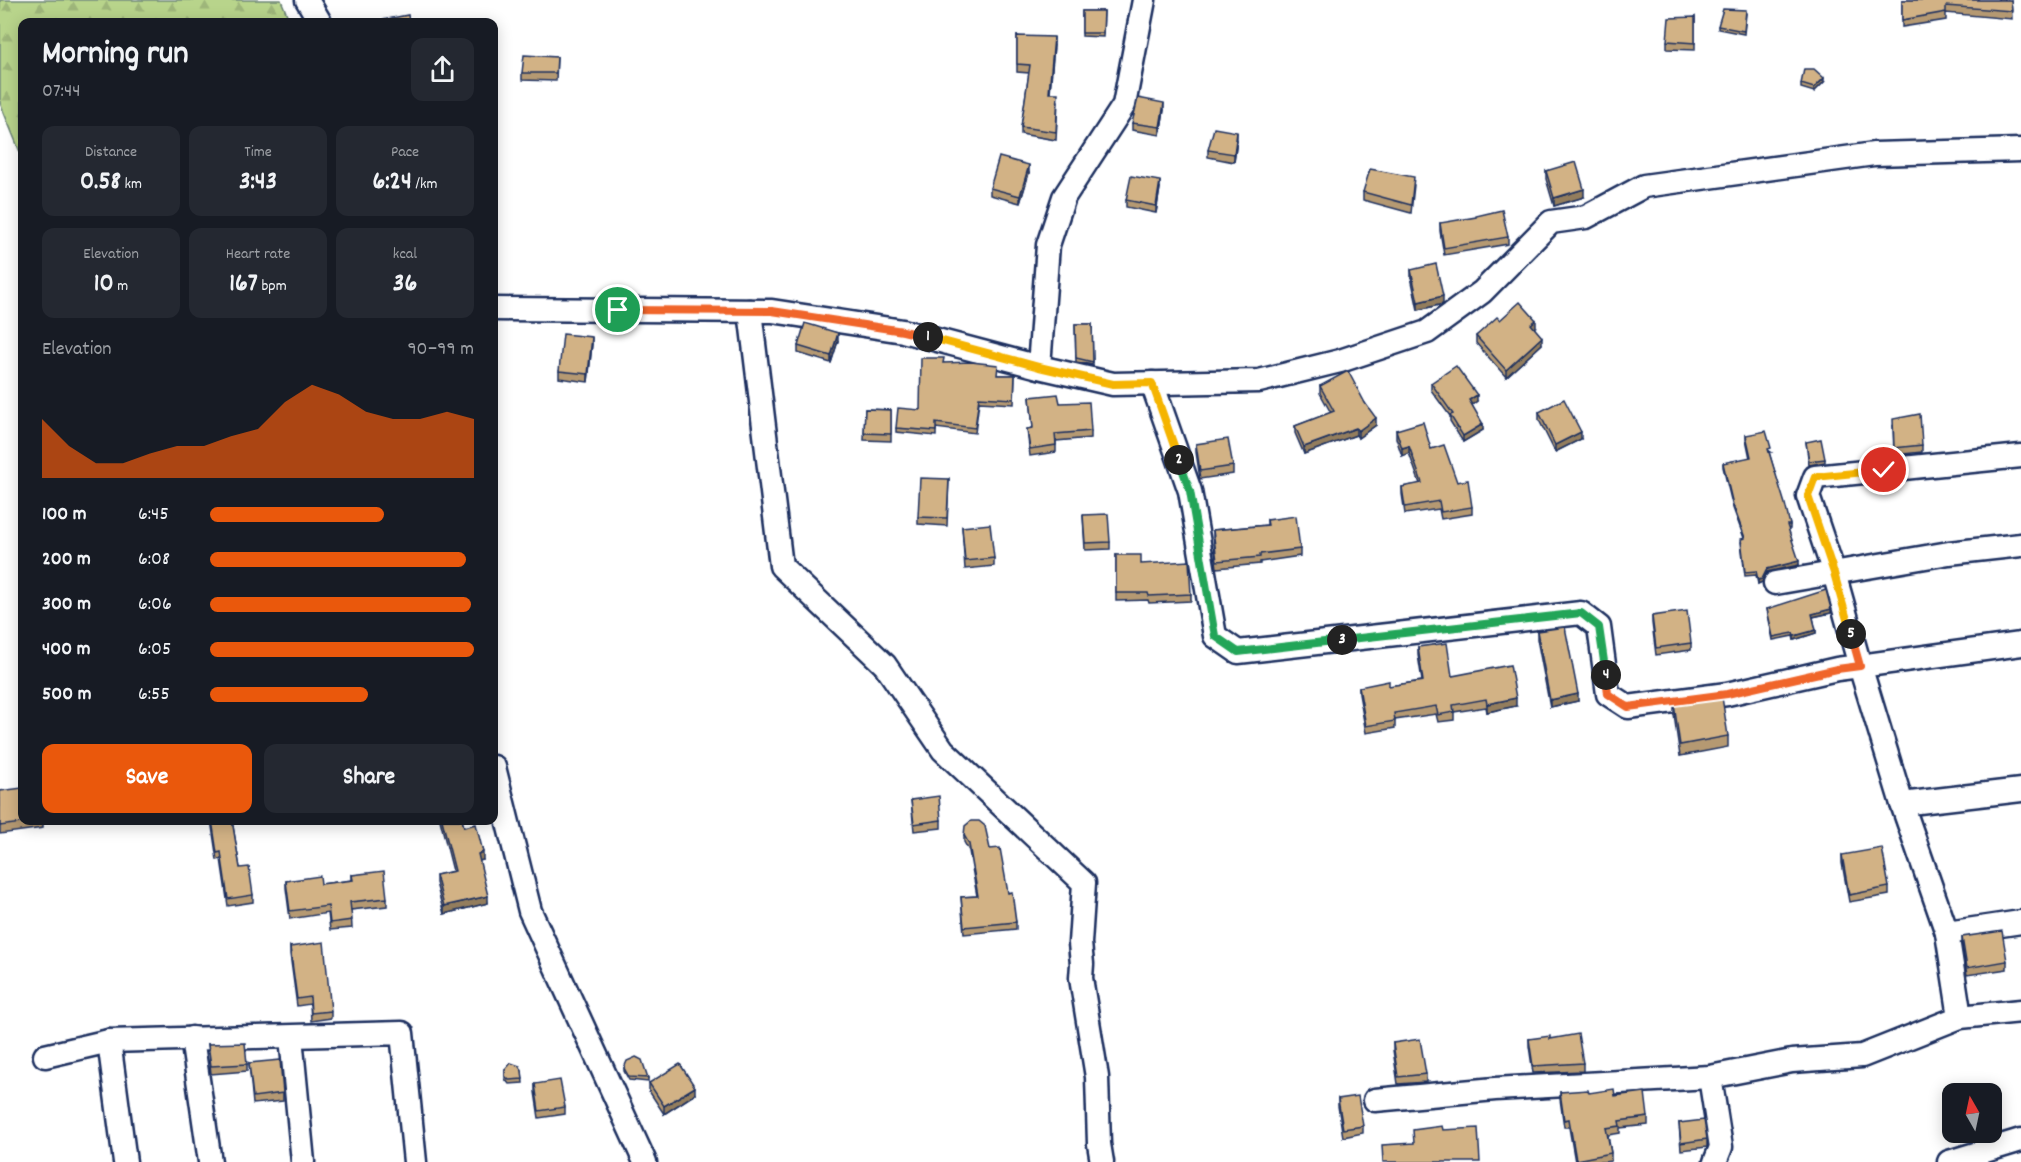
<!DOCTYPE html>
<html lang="en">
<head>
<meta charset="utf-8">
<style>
  :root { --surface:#171b24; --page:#242831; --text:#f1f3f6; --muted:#9ea1a6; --accent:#ea580c }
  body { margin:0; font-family:Dekko,sans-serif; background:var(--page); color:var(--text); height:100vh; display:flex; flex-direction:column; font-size:22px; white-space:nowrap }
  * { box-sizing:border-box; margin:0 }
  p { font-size:20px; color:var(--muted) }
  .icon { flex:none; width:33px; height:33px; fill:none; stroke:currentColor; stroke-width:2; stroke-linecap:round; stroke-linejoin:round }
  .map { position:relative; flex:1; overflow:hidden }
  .drawer { position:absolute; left:18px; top:18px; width:480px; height:807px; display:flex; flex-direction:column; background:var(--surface); border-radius:12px; box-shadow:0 3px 15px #0003 }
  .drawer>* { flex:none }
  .needle { width:39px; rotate:351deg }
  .buttons { position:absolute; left:1942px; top:1083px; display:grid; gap:12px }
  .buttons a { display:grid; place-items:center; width:60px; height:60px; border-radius:12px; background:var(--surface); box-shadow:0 3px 15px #0003; font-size:30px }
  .pin { position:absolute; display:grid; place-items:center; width:51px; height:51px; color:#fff; margin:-26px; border:3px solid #fff; border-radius:50%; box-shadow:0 2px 6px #0007 }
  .km { position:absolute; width:30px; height:30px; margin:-15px; border-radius:50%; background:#222; color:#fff; font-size:16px; line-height:30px; text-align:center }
  .round { display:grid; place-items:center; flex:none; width:63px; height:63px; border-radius:12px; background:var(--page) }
  .summary { display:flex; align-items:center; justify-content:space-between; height:102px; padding:0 24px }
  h1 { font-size:33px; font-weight:800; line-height:45px }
  .stats { display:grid; grid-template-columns:repeat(3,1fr); gap:9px; height:102px; padding:6px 24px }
  .stats div { display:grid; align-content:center; border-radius:12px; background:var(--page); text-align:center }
  .stats b { font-size:26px; font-weight:800 }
  .stats small { font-size:16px; font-weight:400 }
  .stats p { font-size:16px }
  .chart { height:168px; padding:12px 24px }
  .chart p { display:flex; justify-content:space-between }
  .chart svg { width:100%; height:108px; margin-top:6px; fill:var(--accent); opacity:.7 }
  .button { display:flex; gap:12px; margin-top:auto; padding:12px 24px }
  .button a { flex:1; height:69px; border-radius:12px; background:var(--accent); color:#fff; font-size:24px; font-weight:800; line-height:69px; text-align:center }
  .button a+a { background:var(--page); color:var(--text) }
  ul { padding:0 24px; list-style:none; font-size:20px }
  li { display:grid; grid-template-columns:96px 72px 1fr; align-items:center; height:45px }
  li i { height:15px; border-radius:8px; background:var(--accent) }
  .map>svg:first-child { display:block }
  .forest { fill:url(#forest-firs); stroke:#6a8274; stroke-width:1.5 }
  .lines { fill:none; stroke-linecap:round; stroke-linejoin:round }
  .minor-casing { stroke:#1b2f5e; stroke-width:27 }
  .minor { stroke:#fff; stroke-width:22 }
  .wall { fill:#b59972; stroke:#1b2f5e; stroke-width:1.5 }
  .shaded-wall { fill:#937d5d; stroke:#1b2f5e; stroke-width:1.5 }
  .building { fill:#d2b285; stroke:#1b2f5e; stroke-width:1.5 }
  .split-1-casing { stroke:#fff; stroke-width:12 }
  .split-2-casing { stroke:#fff; stroke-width:12 }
  .split-3-casing { stroke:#fff; stroke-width:12 }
  .split-4-casing { stroke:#fff; stroke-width:12 }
  .split-5-casing { stroke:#fff; stroke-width:12 }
  .split-6-casing { stroke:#fff; stroke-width:12 }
  .split-1 { stroke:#f0652b; stroke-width:8 }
  .split-2 { stroke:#f5b400; stroke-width:8 }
  .split-3 { stroke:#22a559; stroke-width:8 }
  .split-4 { stroke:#22a559; stroke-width:8 }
  .split-5 { stroke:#f0652b; stroke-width:8 }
  .split-6 { stroke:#f5b400; stroke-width:8 }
</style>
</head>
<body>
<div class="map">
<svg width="2021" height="1162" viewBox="0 0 2021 1162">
  <defs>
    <pattern id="forest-firs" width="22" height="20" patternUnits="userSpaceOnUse" patternTransform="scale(1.5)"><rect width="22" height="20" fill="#b8d48b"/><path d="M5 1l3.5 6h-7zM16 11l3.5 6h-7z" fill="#9eb67a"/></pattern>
  </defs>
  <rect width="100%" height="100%" fill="#fff"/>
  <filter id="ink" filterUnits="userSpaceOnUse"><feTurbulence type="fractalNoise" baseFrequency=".0167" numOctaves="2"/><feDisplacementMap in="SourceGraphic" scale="12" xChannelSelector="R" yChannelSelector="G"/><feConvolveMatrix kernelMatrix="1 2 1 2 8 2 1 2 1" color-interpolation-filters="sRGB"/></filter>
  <g filter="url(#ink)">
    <polygon class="forest" points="0,0 281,0 290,22 22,22 22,157 0,103"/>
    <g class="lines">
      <defs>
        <g id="minor">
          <polyline points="307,0 320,22"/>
          <polyline points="1144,0 1124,105 1064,197 1048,245 1039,367 1113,384 1259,381 1340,361 1427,332 1482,292 1551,222 1586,217 1644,186 1874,154 2021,150"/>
          <polyline points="494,309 772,311 903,331 1039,367"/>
          <polyline points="750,311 781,566 885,665 943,750 1084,883 1080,943 1082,964 1081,978 1097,1077 1099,1144 1102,1162"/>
          <polyline points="1152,383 1190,491 1215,636 1238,652 1581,613 1599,627 1608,694 1628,707 1727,694 1837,669 1860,666 1834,573 1808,496 1815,477 2021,456"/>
          <polyline points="1775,583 1949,553 2021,545"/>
          <polyline points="2021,644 1860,666 1902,804 1947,933 1960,1017 2021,1011"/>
          <polyline points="494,767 530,911 645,1162"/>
          <polyline points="1902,804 2021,790"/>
          <polyline points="1947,933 2021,922"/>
          <polyline points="291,1037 303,1162"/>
          <polyline points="192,1038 210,1162"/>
          <polyline points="109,1041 125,1162"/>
          <polyline points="45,1056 109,1041 402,1033 415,1162"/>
          <polyline points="1710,1077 1721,1147 1715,1162"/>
          <polyline points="1375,1100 1495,1089 1710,1077 1792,1061 1862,1056 1960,1017"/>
          <polyline points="1949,1162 2021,1140"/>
        </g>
      </defs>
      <use href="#minor" class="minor-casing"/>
      <use href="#minor" class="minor"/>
    </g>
    <g class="wall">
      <polygon points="1902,0 2011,0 2012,19 1946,13 1946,20 1902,27"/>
      <polygon points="1082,11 1104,11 1103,37 1082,36"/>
      <polygon points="1746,14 1744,34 1718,29 1718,26"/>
      <polygon points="1695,17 1695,50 1667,49 1667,41"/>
      <polygon points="1017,36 1054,45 1050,93 1058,101 1056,140 1021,134 1021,127 1029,73 1017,72"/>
      <polygon points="557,57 556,81 522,80 522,73"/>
      <polygon points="1824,82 1814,92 1801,88 1801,84"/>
      <polygon points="1164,110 1160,135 1132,130 1132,123"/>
      <polygon points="1237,140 1234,162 1208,157 1208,150"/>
      <polygon points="1546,171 1584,197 1554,206 1546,179"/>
      <polygon points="1029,173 1020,203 990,195 990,188"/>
      <polygon points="1414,185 1411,213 1363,200 1363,192"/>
      <polygon points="1160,188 1156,213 1126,207 1126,200"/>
      <polygon points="1440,223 1508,237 1508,244 1444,255 1440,231"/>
      <polygon points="1411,270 1443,304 1418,310 1411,277"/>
      <polygon points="1500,320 1536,327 1534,328 1542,344 1506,377 1476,343 1476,336"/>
      <polygon points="1075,324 1092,324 1093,365 1076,362"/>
      <polygon points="838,341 831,363 798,353 798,346"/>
      <polygon points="592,344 588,382 559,378 559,371"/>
      <polygon points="943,363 998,375 1015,375 1014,404 979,402 975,433 936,428 936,436 896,432 896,428 920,410"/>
      <polygon points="1431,383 1477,401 1472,405 1483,430 1463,442 1450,421 1450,416 1431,390"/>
      <polygon points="1320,386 1365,403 1376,425 1358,438 1356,435 1304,454 1295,433 1295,426 1331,413 1320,393"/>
      <polygon points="1030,397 1060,403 1091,431 1091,438 1056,441 1056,452 1030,456 1027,429 1033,428"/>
      <polygon points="865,409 891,410 891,441 864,440"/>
      <polygon points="1539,412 1581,439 1555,452 1539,420"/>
      <polygon points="1893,426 1922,445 1922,452 1894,455"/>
      <polygon points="1396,430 1431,449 1457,482 1472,507 1472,514 1441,519 1439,509 1405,514 1402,494 1402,487 1420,484 1409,453 1402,456 1396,438"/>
      <polygon points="1746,435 1771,452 1769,452 1790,525 1790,529 1788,529 1799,565 1767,572 1762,582 1758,584 1756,575 1745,576 1741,542 1744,538 1733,508 1723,467 1723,463 1750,458 1746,439"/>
      <polygon points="1806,442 1825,459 1825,462 1809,465"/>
      <polygon points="1196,444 1233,466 1233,474 1200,479 1196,452"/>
      <polygon points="949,479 947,526 918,524 918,517"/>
      <polygon points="1083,515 1110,542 1110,549 1085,550"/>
      <polygon points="1267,520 1300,549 1300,556 1260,562 1260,564 1217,568 1213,537 1213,530 1267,525"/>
      <polygon points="962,527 994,558 994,566 965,569"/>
      <polygon points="1116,555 1141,564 1191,594 1191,601 1149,603 1148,600 1116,601"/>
      <polygon points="1767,609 1831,613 1813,617 1816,633 1794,640 1793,636 1773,640"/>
      <polygon points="1652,616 1691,643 1691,650 1656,655 1652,623"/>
      <polygon points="1537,631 1578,701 1550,707 1537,639"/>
      <polygon points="1418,647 1452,676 1516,706 1487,712 1486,707 1454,712 1454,720 1438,722 1436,714 1395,720 1395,728 1366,733 1359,694 1359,687 1389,686 1422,681 1418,655"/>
      <polygon points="1674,704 1728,736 1728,747 1680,756 1674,715"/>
      <polygon points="0,791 43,820 43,828 0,834"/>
      <polygon points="911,800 941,820 941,828 914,831"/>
      <polygon points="211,820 232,820 240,868 253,895 253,902 228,906 221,859 217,860"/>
      <polygon points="440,820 462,820 464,827 483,860 479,861 488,903 444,914 436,883 436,875 453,871"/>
      <polygon points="964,835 990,849 1008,893 1016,922 1016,929 964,934 961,897 977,896 969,851 964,842"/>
      <polygon points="1842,855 1889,887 1889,895 1849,902 1842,863"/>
      <polygon points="352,875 387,898 387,906 351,910 352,928 330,930 328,913 290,919 286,888 286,881 321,884 352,880"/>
      <polygon points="1962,937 2007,961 2007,969 1967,975 1962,944"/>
      <polygon points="290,947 331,1011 331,1018 311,1021 310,1004 297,1006 290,954"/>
      <polygon points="1529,1039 1583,1063 1583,1071 1533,1073 1529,1046"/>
      <polygon points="1393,1043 1426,1074 1426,1082 1398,1084 1393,1050"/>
      <polygon points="208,1044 247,1064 247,1071 211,1074"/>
      <polygon points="249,1063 283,1093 283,1101 253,1104"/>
      <polygon points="624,1068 648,1078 648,1082 629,1080 624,1071"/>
      <polygon points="505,1070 522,1071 523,1083 509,1084 505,1079"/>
      <polygon points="649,1083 695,1094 664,1114 649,1091"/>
      <polygon points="535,1084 565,1107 565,1114 539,1118 535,1092"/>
      <polygon points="1560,1092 1589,1093 1615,1096 1648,1117 1648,1125 1620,1128 1620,1133 1608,1135 1611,1153 1611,1161 1604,1162 1575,1162 1569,1127 1564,1127 1560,1099"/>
      <polygon points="1338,1099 1363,1126 1363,1133 1343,1137 1338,1106"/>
      <polygon points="1679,1123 1707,1139 1707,1147 1681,1150"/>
    </g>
    <g class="shaded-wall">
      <polygon points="1054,37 1054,45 1049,100 1049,93"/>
      <polygon points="1824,78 1824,82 1814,92 1814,88"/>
      <polygon points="1164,103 1164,110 1160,135 1160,127"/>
      <polygon points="1237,132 1237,140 1234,162 1234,154"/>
      <polygon points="1029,165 1029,173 1020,203 1020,196"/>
      <polygon points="1160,181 1160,188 1156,213 1156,206"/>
      <polygon points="1584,189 1584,197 1554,206 1554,198"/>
      <polygon points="1443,296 1443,304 1418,310 1418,302"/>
      <polygon points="1536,320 1536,327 1531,331 1531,324"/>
      <polygon points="838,333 838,341 831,363 831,356"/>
      <polygon points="592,337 592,344 588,382 588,374"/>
      <polygon points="1542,337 1542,344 1506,377 1506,370"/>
      <polygon points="1477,395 1477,401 1469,407 1469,400"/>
      <polygon points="1376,418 1376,425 1358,438 1358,431"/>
      <polygon points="1483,424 1483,430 1463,442 1463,436"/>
      <polygon points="1356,428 1356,435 1304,454 1304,447"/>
      <polygon points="1581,432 1581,439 1555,452 1555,445"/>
      <polygon points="1409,446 1409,453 1402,456 1402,448"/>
      <polygon points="1799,561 1799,565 1767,572 1762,582 1758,584 1758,580 1767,569"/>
      <polygon points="1831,609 1831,613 1812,617 1812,614"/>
      <polygon points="1816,630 1816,633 1794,640 1794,636"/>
      <polygon points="1578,694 1578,701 1550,707 1550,700"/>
      <polygon points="1516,698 1516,706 1487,712 1487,704"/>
      <polygon points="483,852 483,860 478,861 478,854"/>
      <polygon points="488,896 488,903 444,914 444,906"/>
      <polygon points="695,1087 695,1094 664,1114 664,1106"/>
    </g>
    <g class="building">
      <polygon points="1902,0 2011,0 2012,11 1946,6 1946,12 1902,20"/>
      <polygon points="1723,9 1746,10 1744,31 1718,26"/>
      <polygon points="1082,11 1104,11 1103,33 1082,33"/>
      <polygon points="408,15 409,22 372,22"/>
      <polygon points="1695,17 1695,43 1667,41 1669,18"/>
      <polygon points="1017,36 1054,37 1049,93 1058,93 1056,132 1021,127 1030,65 1017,64"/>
      <polygon points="524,55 557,57 556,73 522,73"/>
      <polygon points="1804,69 1814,69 1824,78 1814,88 1801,84"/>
      <polygon points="1138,98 1164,103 1160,127 1132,123"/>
      <polygon points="1214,128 1237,132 1234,154 1208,150"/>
      <polygon points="999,157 1029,165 1020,196 990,188"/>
      <polygon points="1576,162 1584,189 1554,198 1546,171"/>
      <polygon points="1370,169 1414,177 1411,205 1363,192"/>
      <polygon points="1131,176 1160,181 1156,206 1126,200"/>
      <polygon points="1502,210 1508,237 1444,248 1440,223 1476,217 1476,216"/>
      <polygon points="1436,264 1443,296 1418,302 1411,270"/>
      <polygon points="1520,302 1536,320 1531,324 1542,337 1506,370 1476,336 1497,317 1500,320"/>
      <polygon points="805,323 838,333 831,356 798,346"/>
      <polygon points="1075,324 1092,324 1093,362 1076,358"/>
      <polygon points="563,334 592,337 588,374 559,371"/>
      <polygon points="921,358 944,358 943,363 971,362 998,365 997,375 1015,375 1014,399 979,397 975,428 936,423 936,431 896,428 898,408 920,410"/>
      <polygon points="1456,366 1477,395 1469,400 1483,424 1463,436 1450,415 1453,414 1431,383"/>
      <polygon points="1348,371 1365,403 1376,418 1358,431 1356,428 1304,447 1295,426 1334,411 1320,386"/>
      <polygon points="1058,394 1060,403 1089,402 1091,431 1055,434 1056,445 1030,449 1027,429 1033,428 1030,397"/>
      <polygon points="1564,399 1581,432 1555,445 1539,412"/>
      <polygon points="865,409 891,410 891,434 864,433"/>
      <polygon points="1920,414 1922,445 1894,448 1893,419"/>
      <polygon points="1423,422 1431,449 1444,445 1457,482 1468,480 1472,507 1441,512 1439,501 1405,507 1402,487 1422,483 1409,446 1402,448 1396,430"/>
      <polygon points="1766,431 1771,448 1768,449 1785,504 1790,525 1787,525 1799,561 1767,569 1762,579 1758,580 1756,571 1745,572 1741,539 1745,538 1733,505 1723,463 1751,457 1746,435"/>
      <polygon points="1228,439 1233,466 1200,471 1196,444"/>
      <polygon points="1821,439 1825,459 1809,461 1806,442"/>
      <polygon points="920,478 949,479 947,518 918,517"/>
      <polygon points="1108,514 1110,542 1085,543 1083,515"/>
      <polygon points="1296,516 1300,549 1260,554 1260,557 1217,561 1213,530 1268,525 1267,520"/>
      <polygon points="990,524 994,558 965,561 962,527"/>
      <polygon points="1116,555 1141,555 1141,564 1189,561 1191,594 1149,596 1148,593 1116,593"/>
      <polygon points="1826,590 1831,609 1812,614 1816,630 1794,636 1793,633 1773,637 1767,609"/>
      <polygon points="1687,611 1691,643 1656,648 1652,616"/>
      <polygon points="1565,627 1578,694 1550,700 1537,631"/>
      <polygon points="1447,643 1452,676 1510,665 1516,698 1487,704 1486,699 1453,705 1454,712 1438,715 1436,706 1394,713 1395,721 1366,726 1359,687 1389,681 1389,686 1423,681 1418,647"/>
      <polygon points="1722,697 1728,736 1680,745 1674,704"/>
      <polygon points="22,788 22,820 43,820 0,826 0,791"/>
      <polygon points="939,796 941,820 914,824 911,800"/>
      <polygon points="212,820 232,820 240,868 249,867 253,895 228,899 221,852 217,853"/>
      <polygon points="442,820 462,820 464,827 476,824 483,852 478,854 488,896 444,906 436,875 455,871"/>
      <polygon points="971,821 979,821 985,826 990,849 1000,848 1008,893 1012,892 1016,922 964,927 961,897 978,896 969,844 964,835 965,826"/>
      <polygon points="1882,848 1889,887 1849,895 1842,855"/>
      <polygon points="384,871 387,898 350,902 352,920 330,923 328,906 290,911 286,881 320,876 321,884 353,880 352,875"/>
      <polygon points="2002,931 2007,961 1967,968 1962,937"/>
      <polygon points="324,942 331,1011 311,1013 310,997 297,999 290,947"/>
      <polygon points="1578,1034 1583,1063 1533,1066 1529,1039 1550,1036 1550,1039"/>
      <polygon points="1420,1039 1426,1074 1398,1077 1393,1043"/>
      <polygon points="245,1043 247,1064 211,1066 208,1044"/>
      <polygon points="636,1057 642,1060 648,1078 629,1077 624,1068 627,1061"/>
      <polygon points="280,1060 283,1093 253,1097 249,1063"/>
      <polygon points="511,1063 520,1066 522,1071 523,1079 509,1080 505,1076 505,1070"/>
      <polygon points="680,1064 695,1087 664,1106 649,1083"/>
      <polygon points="560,1080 565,1107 539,1111 535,1084"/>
      <polygon points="1614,1089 1615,1096 1645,1092 1648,1117 1619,1121 1620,1126 1606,1128 1611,1153 1576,1160 1569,1119 1564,1120 1560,1092 1588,1090 1589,1093"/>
      <polygon points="1358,1096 1363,1126 1343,1129 1338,1099"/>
      <polygon points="1704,1120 1707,1139 1681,1143 1679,1123"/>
      <polygon points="1442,1126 1443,1130 1478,1128 1480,1162 1383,1162 1382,1145 1414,1143 1413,1130"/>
    </g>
  </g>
  <g class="lines" filter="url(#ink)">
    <defs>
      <polyline id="split-1" points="618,310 772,311 903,331 928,337"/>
      <polyline id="split-2" points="928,337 1039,367 1113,384 1152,383 1179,460"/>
      <polyline id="split-3" points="1179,460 1190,491 1215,636 1238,652 1342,640"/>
      <polyline id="split-4" points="1342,640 1581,613 1599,627 1606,675"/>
      <polyline id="split-5" points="1606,675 1608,694 1628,707 1727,694 1837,669 1860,666 1851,634"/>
      <polyline id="split-6" points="1851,634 1834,573 1808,496 1815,477 1884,470"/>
    </defs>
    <use href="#split-1" class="split-1-casing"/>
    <use href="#split-2" class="split-2-casing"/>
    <use href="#split-3" class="split-3-casing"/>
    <use href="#split-4" class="split-4-casing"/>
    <use href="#split-5" class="split-5-casing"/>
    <use href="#split-6" class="split-6-casing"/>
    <use href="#split-1" class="split-1"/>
    <use href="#split-2" class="split-2"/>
    <use href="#split-3" class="split-3"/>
    <use href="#split-4" class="split-4"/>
    <use href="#split-5" class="split-5"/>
    <use href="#split-6" class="split-6"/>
  </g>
</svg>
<div class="buttons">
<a><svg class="needle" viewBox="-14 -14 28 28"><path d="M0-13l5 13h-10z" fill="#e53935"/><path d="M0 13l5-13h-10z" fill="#9ea1a6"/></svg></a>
</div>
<div class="pin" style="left:618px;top:310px;background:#1e9e55"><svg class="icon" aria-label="arrive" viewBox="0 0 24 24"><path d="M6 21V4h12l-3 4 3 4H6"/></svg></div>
<div class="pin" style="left:1884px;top:470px;background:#d93025"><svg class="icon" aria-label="check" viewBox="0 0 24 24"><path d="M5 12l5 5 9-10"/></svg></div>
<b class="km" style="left:928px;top:337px">1</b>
<b class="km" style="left:1179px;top:460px">2</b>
<b class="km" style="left:1342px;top:640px">3</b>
<b class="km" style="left:1606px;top:675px">4</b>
<b class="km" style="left:1851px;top:634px">5</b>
<section class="drawer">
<div class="summary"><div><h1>Morning run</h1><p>07:44</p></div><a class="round"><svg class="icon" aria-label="share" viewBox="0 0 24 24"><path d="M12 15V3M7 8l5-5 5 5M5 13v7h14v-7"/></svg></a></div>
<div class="stats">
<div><p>Distance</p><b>0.58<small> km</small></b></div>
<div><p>Time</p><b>3:43</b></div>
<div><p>Pace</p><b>6:24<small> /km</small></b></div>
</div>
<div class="stats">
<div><p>Elevation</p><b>10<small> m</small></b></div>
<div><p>Heart rate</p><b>167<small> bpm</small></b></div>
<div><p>kcal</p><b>36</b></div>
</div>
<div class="chart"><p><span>Elevation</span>90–99 m</p>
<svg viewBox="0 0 160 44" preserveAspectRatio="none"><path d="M0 44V20L10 31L20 38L30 38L40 34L50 31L60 31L70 27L80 24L90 13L100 6L110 10L120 17L130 20L140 20L150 17L160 20V44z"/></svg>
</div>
<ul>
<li><b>100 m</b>6:45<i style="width:66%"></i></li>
<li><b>200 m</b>6:08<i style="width:97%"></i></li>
<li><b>300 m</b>6:06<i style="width:99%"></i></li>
<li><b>400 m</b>6:05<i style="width:100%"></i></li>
<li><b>500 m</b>6:55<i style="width:60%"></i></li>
</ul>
<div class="button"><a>Save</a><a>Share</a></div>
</section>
</div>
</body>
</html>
